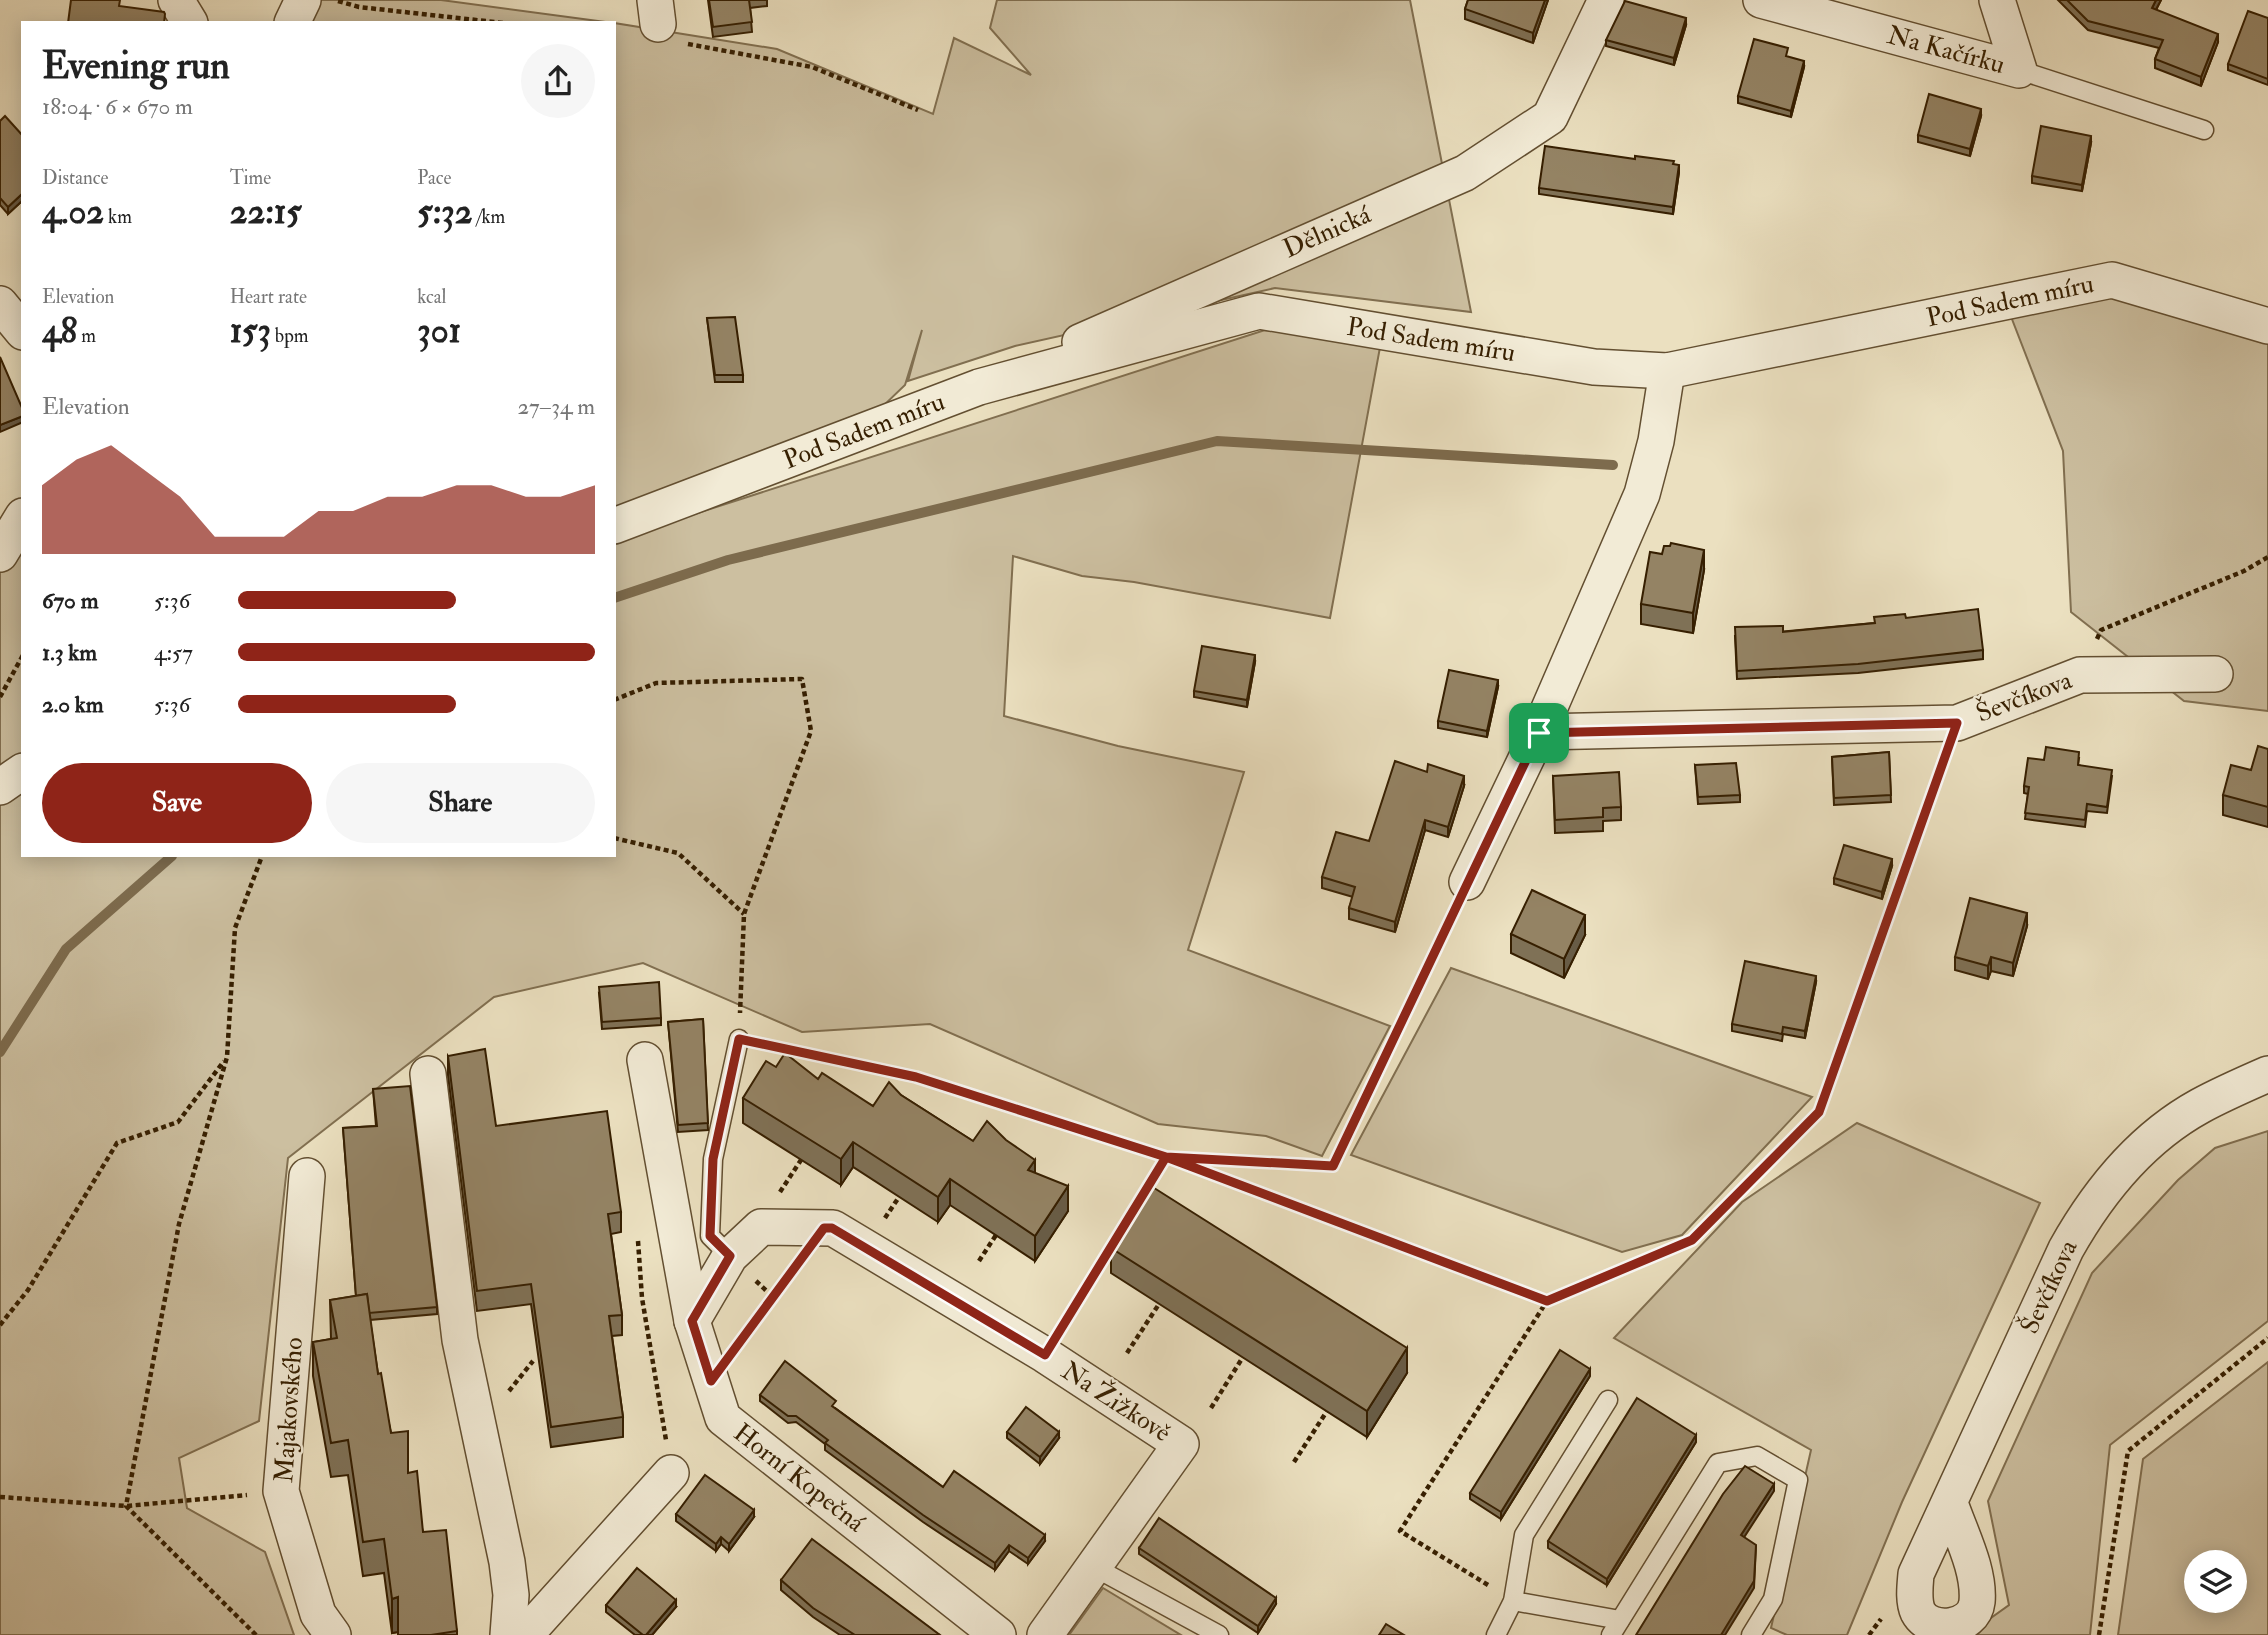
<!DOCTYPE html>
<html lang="en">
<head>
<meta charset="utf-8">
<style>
  :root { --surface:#fff; --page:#f6f6f6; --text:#222; --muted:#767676; --accent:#8f2418 }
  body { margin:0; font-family:"IM FELL Double Pica",serif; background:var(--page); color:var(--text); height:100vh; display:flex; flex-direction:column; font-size:26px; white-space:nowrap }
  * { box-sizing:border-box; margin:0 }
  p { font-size:23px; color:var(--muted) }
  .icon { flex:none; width:38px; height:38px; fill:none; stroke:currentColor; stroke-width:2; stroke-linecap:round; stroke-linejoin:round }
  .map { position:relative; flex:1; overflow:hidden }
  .side { position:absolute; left:21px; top:21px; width:595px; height:836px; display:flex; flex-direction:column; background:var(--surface); border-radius:0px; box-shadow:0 4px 18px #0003 }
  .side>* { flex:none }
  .controls { position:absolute; left:2184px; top:1550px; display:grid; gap:14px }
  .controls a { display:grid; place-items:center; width:63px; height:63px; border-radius:50%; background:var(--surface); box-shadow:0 4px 18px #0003; font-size:35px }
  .pin { position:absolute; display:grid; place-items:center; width:60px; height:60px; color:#fff; margin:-30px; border-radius:14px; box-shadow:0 4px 10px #0006 }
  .round { display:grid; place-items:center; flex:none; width:74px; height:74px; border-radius:37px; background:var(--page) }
  .summary { display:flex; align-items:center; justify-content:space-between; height:119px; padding:0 21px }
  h1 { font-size:38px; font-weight:700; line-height:52px }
  .stats { display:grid; grid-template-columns:repeat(3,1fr); gap:10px; height:119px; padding:7px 21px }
  .stats div { display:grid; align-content:center }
  .stats b { font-size:35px; font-weight:700 }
  .stats small { font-size:19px; font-weight:400 }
  .stats p { font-size:19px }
  .chart { height:196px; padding:14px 21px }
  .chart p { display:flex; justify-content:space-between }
  .chart svg { width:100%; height:126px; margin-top:7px; fill:var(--accent); opacity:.7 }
  .action { display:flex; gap:14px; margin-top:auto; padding:14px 21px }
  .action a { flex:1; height:80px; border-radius:42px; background:var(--accent); color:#fff; font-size:28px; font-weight:700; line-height:80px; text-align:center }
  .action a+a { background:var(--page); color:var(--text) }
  ul { padding:0 21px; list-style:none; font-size:23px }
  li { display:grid; grid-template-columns:112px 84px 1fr; align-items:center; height:52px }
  li i { height:18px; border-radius:9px; background:var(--accent) }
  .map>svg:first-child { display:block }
  .green { fill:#ccbfa0; stroke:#816f50; stroke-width:2; fill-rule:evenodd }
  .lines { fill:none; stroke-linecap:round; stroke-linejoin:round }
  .stream { stroke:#7d6b4d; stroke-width:10 }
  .service-casing { stroke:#634f31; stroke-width:21 }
  .minor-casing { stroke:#634f31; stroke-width:38 }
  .path { stroke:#361f01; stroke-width:4.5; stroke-dasharray:5 3.5; stroke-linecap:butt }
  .service { stroke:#f2ebd6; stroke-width:18 }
  .minor { stroke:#f2ebd6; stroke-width:35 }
  .wall { fill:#7f7156; stroke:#361f01; stroke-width:2 }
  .shaded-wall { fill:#685c46; stroke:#361f01; stroke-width:2 }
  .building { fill:#948364; stroke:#361f01; stroke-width:2 }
  .route-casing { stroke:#fff; stroke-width:14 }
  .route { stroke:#8f2418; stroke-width:9 }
  .labels { text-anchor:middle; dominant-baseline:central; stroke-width:5; stroke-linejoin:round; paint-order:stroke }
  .street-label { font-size:26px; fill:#361f01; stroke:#f2ebd6 }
</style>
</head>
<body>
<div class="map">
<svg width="2268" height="1635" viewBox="0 0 2268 1635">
  <rect width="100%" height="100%" fill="#ebe0c0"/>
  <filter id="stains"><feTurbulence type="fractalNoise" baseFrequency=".00286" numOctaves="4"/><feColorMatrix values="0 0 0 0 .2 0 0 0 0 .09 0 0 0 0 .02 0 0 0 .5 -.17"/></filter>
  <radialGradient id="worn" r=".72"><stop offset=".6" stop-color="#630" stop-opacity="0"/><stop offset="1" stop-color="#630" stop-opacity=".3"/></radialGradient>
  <g class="green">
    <polygon points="319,0 441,0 613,23 307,23"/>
    <polygon points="997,0 1410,0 1471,312 1275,288 1015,346 908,381 922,330 905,385 879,410 614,517 614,23 777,49 933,114 954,38 1031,75 990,28"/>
    <polygon points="2111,293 2268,336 2268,711 2184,701 2071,612 2063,451 2010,314"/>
    <polygon points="1265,330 1381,342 1330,618 1134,582 1082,576 1013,556 1004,716 1118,746 1244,772 1188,950 1390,1026 1322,1156 1266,1136 1158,1124 930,1024 802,1032 643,963 494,997 288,1158 259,1421 179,1458 187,1508 265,1552 294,1635 0,1635 0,573 23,538 23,856 614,856 614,540"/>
    <polygon points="1451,968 1812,1097 1682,1235 1622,1252 1351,1155"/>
    <polygon points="1857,1123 2040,1203 1902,1502 1847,1635 1787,1635 1771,1628 1811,1450 1614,1338 1742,1202"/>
    <polygon points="2268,1131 2268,1321 2110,1445 2090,1635 1967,1635 2009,1605 1988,1501 2092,1273 2178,1180 2215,1148"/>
    <path d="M2268,1362v273h-150l25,-176zM2196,1563h39v38h-39z"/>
    <polygon points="1103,1588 1181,1635 1069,1635"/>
  </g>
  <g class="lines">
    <g class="stream">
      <polyline points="614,598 728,560 1217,441 1613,465"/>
      <polyline points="0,1052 66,949 172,856"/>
    </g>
    <defs>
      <g id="service">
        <polyline points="2019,70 2204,130"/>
        <polyline points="730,1256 710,1236 713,1159 739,1039"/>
        <polyline points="1094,1567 1219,1635"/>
        <polyline points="1513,1601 1620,1620"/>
        <polyline points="1496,1635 1513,1601 1524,1535 1608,1400"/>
        <polyline points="1611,1635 1718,1463 1757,1456 1798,1480 1773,1599 1751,1635"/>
      </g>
      <g id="minor">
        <polyline points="176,0 190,23"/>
        <polyline points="655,0 658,24"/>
        <polyline points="1761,0 2019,70 1997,0"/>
        <polyline points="292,23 303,0"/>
        <polyline points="0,304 23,332"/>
        <polyline points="1080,342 1465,173 1550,117 1606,0"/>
        <polyline points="614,526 979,387 1259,311 1594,367 1667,371 2112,280 2268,326"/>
        <polyline points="0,554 23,516"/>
        <polyline points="1539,732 1957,723 2080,675 2215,674"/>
        <polyline points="0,787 23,771"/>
        <polyline points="1467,882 1539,732 1642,494 1656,441 1667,371"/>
        <polyline points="645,1060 692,1321 723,1418 998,1635"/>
        <polyline points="428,1074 460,1340 507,1562 511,1595 508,1635"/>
        <polyline points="307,1176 281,1491 318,1614 333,1635"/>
        <polyline points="692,1321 730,1256 761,1227 833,1228 1045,1355 1181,1444 1045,1635"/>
        <path d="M1950,1503c10,30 30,67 27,99 -3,27 -47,33 -59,10 -5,-11 -3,-26 -2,-38l150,-325c32,-57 76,-111 134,-143 22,-12 45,-22 68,-32"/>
        <polyline points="525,1635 671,1473"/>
      </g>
    </defs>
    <use href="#service" class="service-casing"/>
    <use href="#minor" class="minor-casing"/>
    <g class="path">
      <polyline points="338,1 359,7 503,23"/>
      <polyline points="688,44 812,67 918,110"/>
      <polyline points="2097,639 2101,630 2244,571 2268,557"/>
      <polyline points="0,697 23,655"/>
      <polyline points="614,700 656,683 802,679 811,731 744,914 740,1013"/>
      <polyline points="614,838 678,853 744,914"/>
      <polyline points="763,1044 916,1077 1166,1157 1547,1301"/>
      <polyline points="780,1192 801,1160"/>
      <polyline points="885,1218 899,1197"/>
      <polyline points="638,1241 642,1298 666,1440"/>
      <polyline points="979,1261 996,1235"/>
      <polyline points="756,1281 773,1297"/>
      <polyline points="1064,1324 1166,1157 1333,1166 1451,914"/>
      <polyline points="0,1325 28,1290 117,1143 178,1122 224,1061"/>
      <polyline points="737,1346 798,1263"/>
      <polyline points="1127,1353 1159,1304"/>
      <polyline points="509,1391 533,1361"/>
      <polyline points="1211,1408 1243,1357"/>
      <polyline points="1294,1462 1327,1411"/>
      <polyline points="0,1497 126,1506 247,1495"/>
      <polyline points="1488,1585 1400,1531 1547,1301 1692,1240 1819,1112 1944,760"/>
      <polyline points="256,1635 126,1506 179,1224 227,1057 235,928 262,856"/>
      <polyline points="1869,1635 1881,1619"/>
      <polyline points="2099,1635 2128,1451 2268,1338"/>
    </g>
    <use href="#service" class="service"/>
    <use href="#minor" class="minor"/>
  </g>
  <g class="wall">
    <polygon points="708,0 767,0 767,6 750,8 752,32 713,37"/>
    <polygon points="1468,0 1548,0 1533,43 1465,19 1465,9"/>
    <polygon points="2058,0 2161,0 2156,10 2218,42 2201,86 2155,68 2155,59 2159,48 2088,30"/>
    <polygon points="2268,18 2268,85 2228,70 2228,64"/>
    <polygon points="1686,25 1674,65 1606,46 1606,40"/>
    <polygon points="1804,67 1791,117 1738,103 1738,96"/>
    <polygon points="1981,116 1970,156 1918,142 1918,135"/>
    <polygon points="0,121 23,136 23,200 8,214 0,205"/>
    <polygon points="2091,143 2082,191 2032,183 2032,176"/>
    <polygon points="1635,159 1673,164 1679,172 1673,214 1539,194 1539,188"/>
    <polygon points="707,318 743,375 743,382 715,382"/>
    <polygon points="1704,570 1693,633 1641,624 1641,604"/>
    <polygon points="1906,618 1983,650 1983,659 1858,673 1737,679 1735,636 1874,623"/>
    <polygon points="1255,662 1247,707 1194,697 1194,691"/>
    <polygon points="1498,687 1487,737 1438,728 1438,721"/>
    <polygon points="2268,749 2268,827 2223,815 2223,795 2251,770"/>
    <polygon points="1889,752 1891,802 1834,805 1832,757"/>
    <polygon points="2079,758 2078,765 2112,776 2107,813 2087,811 2085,827 2025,819 2028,794 2024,793 2024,786 2044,760"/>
    <polygon points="1695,765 1740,795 1740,802 1698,804"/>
    <polygon points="1553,776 1621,807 1621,820 1603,821 1603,831 1555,833"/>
    <polygon points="1464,786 1448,837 1425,830 1395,932 1349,919 1349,908 1353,897 1322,888 1322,877 1369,841"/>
    <polygon points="1892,866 1882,899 1834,884 1834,878"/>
    <polygon points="2027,926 2013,976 1991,971 1988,979 1955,970 1955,957"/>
    <polygon points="1511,934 1585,935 1564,978 1511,953"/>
    <polygon points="1816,982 1805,1038 1783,1034 1782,1041 1732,1031 1732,1024"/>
    <polygon points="599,993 661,1018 661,1025 602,1029"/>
    <polygon points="703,1019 708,1130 678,1132 668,1022"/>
    <polygon points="448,1056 496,1126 621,1212 621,1232 611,1234 622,1315 622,1335 612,1336 623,1417 623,1437 551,1447 531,1304 477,1311 448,1075"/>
    <polygon points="776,1067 818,1079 873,1106 901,1095 973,1141 1035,1173 1068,1211 1035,1261 950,1205 938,1222 853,1167 841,1185 743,1123 743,1098"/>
    <polygon points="373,1089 437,1307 437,1314 370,1320 378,1374 391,1433 408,1473 423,1532 457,1631 457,1635 398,1635 398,1632 392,1633 384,1573 363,1576 348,1475 331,1477 313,1376 313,1342 331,1339 330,1300 356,1296 343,1128 376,1126"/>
    <polygon points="1111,1248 1407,1373 1367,1437 1111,1273"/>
    <polygon points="1590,1376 1501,1519 1470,1499 1470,1493"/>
    <polygon points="760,1395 835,1408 943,1487 1045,1541 1028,1564 1009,1551 995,1570 923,1522 825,1450 825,1444 796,1422 788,1423 760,1401"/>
    <polygon points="1007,1432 1059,1438 1040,1464 1007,1438"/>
    <polygon points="1696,1442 1607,1585 1548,1548 1548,1541"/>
    <polygon points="676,1514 754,1517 729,1551 721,1544 716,1551 676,1521"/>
    <polygon points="1139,1548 1276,1604 1258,1633 1139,1554"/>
    <polygon points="781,1580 940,1635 840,1635 813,1617 781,1590"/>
    <polygon points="606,1605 676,1607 652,1635 635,1635 606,1612"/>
  </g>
  <g class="shaded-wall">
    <polygon points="1545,0 1548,0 1533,43 1533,33"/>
    <polygon points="2156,0 2161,0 2152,17 2152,8"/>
    <polygon points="1686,18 1686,25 1674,65 1674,58"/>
    <polygon points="2218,34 2218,42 2201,86 2201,77"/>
    <polygon points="1804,61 1804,67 1791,117 1791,111"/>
    <polygon points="1981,109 1981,116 1970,156 1970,149"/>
    <polygon points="2091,136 2091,143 2082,191 2082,185"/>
    <polygon points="1679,165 1679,172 1673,214 1673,207"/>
    <polygon points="23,193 23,200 8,214 8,207"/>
    <polygon points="23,416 23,422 0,432 0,425"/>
    <polygon points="1704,550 1704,570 1693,633 1693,613"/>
    <polygon points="1255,655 1255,662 1247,707 1247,700"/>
    <polygon points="1498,680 1498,687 1487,737 1487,731"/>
    <polygon points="1464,776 1464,786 1448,837 1448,827"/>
    <polygon points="1425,820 1425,830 1395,932 1395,922"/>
    <polygon points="1892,859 1892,866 1882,899 1882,892"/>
    <polygon points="2027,913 2027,926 2013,976 2013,963"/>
    <polygon points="1585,915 1585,935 1564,978 1564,959"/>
    <polygon points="1991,957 1991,971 1988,979 1988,966"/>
    <polygon points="1816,976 1816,982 1805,1038 1805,1031"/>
    <polygon points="853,1142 853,1167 841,1185 841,1159"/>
    <polygon points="1035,1160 1035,1185 1028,1170"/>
    <polygon points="950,1179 950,1205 938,1222 938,1197"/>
    <polygon points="1068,1186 1068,1211 1035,1261 1035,1236"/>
    <polygon points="1407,1348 1407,1373 1367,1437 1367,1411"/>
    <polygon points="1590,1369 1590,1376 1501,1519 1501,1512"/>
    <polygon points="1059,1432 1059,1438 1040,1464 1040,1457"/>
    <polygon points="1696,1435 1696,1442 1607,1585 1607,1579"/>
    <polygon points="1774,1484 1774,1491 1741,1542 1741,1535"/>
    <polygon points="754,1510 754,1517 729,1551 729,1544"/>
    <polygon points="1045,1535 1045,1541 1028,1564 1028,1558"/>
    <polygon points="721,1537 721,1544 716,1551 716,1544"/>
    <polygon points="1009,1545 1009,1551 995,1570 995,1563"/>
    <polygon points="1756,1545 1754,1588 1725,1635 1721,1635"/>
    <polygon points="398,1597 398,1632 392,1633 392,1599"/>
    <polygon points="1276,1598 1276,1604 1258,1633 1258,1626"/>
    <polygon points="676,1600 676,1607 652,1635 646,1635"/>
  </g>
  <g class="building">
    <polygon points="71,0 120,0 119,6 164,12 165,14 164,23 68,23"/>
    <polygon points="709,0 749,0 752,22 713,27"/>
    <polygon points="1468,0 1545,0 1533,33 1465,9"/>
    <polygon points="2067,0 2156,0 2152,8 2218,34 2201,77 2155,59 2163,40 2088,21"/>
    <polygon points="1625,1 1686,18 1674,58 1606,40"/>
    <polygon points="2248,11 2268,18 2268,79 2228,64"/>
    <polygon points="1754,39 1788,48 1786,56 1804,61 1791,111 1738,96"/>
    <polygon points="1929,94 1981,109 1970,149 1918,135"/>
    <polygon points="5,116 23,136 23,193 8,207 0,198 0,121"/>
    <polygon points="2041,126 2091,136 2082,185 2032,176"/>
    <polygon points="1545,146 1635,159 1635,156 1674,161 1673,164 1679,165 1673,207 1539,188"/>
    <polygon points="735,317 743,375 715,375 707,318"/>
    <polygon points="0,357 23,410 23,416 0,425"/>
    <polygon points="1671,543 1704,550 1693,613 1641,604 1650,552 1662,554 1664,546 1670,546"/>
    <polygon points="1978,609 1983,650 1858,664 1737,671 1735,627 1783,626 1783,632 1875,623 1874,617 1905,614 1906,618"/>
    <polygon points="1202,646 1255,655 1247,700 1194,691"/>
    <polygon points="1449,670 1498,680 1487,731 1438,721"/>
    <polygon points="2258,746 2268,749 2268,807 2223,795 2231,765 2251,770"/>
    <polygon points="2046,747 2079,752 2078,765 2112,770 2107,807 2087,804 2085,820 2025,813 2029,787 2024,786 2028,758 2044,760"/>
    <polygon points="1889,752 1891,795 1834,798 1832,757"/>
    <polygon points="1395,761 1427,772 1428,764 1464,776 1448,827 1425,820 1395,922 1349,908 1355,887 1322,877 1336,832 1369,841"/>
    <polygon points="1736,763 1740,795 1698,797 1695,765"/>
    <polygon points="1619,772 1621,807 1603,808 1603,817 1555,820 1553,776"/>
    <polygon points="1844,845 1892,859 1882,892 1834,878"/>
    <polygon points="1532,890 1585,915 1564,959 1511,934"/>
    <polygon points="1970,898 2027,913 2013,963 1991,957 1988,966 1955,957"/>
    <polygon points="1745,961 1816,976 1805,1031 1783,1027 1782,1034 1732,1024"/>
    <polygon points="659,982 661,1018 602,1022 599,987"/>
    <polygon points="703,1019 708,1123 678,1125 668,1022"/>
    <polygon points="485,1049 496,1126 607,1111 621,1212 608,1214 622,1315 609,1316 623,1417 551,1427 531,1284 477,1291 448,1056"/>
    <polygon points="785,1053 818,1079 822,1073 873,1106 889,1082 901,1095 973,1141 987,1121 1006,1140 1035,1160 1028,1170 1068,1186 1035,1236 950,1179 938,1197 853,1142 841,1159 743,1098 766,1061 776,1067"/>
    <polygon points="410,1086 437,1307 369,1313 367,1294 356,1296 343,1128 377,1126 373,1089"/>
    <polygon points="1151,1186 1407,1348 1367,1411 1111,1248"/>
    <polygon points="367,1294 378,1374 381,1373 391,1433 408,1431 408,1473 417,1471 423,1532 446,1530 457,1631 431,1635 398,1635 398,1597 392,1599 384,1539 363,1542 348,1440 331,1443 313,1342 337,1338 330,1300"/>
    <polygon points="1560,1350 1590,1369 1501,1512 1470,1493"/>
    <polygon points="785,1361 836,1401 832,1406 943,1487 954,1471 1045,1535 1028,1558 1009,1545 995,1563 923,1515 825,1443 828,1440 796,1416 788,1416 760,1395"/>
    <polygon points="1637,1398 1696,1435 1607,1579 1548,1541"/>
    <polygon points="1026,1407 1059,1432 1040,1457 1007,1432"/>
    <polygon points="1745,1466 1774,1484 1741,1535 1756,1545 1754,1581 1721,1635 1636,1635 1723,1494"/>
    <polygon points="705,1475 754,1510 729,1544 721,1537 716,1544 676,1514"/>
    <polygon points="1159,1518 1276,1598 1258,1626 1139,1548"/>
    <polygon points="812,1539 940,1635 855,1635 813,1608 781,1580"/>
    <polygon points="637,1568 676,1600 646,1635 643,1635 606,1605"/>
    <polygon points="1386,1624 1404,1635 1379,1635"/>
  </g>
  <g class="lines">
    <defs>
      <polyline id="route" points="1539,733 1333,1166 1166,1157 1045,1355 832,1228 824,1228 711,1381 692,1321 730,1256 710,1236 713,1159 739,1039 916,1077 1166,1157 1547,1301 1692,1240 1819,1112 1957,723 1539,733"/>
    </defs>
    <use href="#route" class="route-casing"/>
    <use href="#route" class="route"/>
  </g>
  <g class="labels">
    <g class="street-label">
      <text transform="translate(1946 50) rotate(15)">Na Kačírku</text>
      <text transform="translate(1327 232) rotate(-24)">Dělnická</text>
      <text transform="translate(2010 301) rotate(-12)">Pod Sadem míru</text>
      <text transform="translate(1431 340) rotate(9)">Pod Sadem míru</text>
      <text transform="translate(864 431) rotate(-21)">Pod Sadem míru</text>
      <text transform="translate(2024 697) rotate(-21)">Ševčíkova</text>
      <text transform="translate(2049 1287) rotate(-65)">Ševčíkova</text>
      <text transform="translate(1116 1402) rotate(33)">Na Žižkově</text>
      <text transform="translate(289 1410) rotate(-86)">Majakovského</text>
      <text transform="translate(799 1478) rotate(38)">Horní Kopečná</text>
    </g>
  </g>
  <rect width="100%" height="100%" filter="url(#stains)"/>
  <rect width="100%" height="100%" fill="url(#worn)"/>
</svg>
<div class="controls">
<a><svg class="icon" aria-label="layers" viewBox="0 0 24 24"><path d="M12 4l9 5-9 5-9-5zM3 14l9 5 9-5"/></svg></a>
</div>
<div class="pin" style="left:1539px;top:733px;background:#1e9e55"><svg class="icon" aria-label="arrive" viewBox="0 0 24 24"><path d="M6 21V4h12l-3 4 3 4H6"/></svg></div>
<section class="side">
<div class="summary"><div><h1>Evening run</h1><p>18:04 · 6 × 670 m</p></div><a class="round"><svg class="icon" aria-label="share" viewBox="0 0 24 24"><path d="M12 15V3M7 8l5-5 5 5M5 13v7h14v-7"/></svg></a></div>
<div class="stats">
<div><p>Distance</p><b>4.02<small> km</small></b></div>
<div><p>Time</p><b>22:15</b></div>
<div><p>Pace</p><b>5:32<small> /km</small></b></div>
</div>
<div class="stats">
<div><p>Elevation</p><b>48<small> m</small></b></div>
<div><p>Heart rate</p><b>153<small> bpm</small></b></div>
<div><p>kcal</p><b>301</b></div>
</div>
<div class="chart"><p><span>Elevation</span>27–34 m</p>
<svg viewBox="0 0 160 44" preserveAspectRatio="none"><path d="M0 44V20L10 11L20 6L30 15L40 24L50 38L60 38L70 38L80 29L90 29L100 24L110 24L120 20L130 20L140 24L150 24L160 20V44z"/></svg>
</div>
<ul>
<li><b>670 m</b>5:36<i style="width:61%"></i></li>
<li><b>1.3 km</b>4:57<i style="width:100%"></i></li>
<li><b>2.0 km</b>5:36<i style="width:61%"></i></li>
</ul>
<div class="action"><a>Save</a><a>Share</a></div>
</section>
</div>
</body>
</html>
